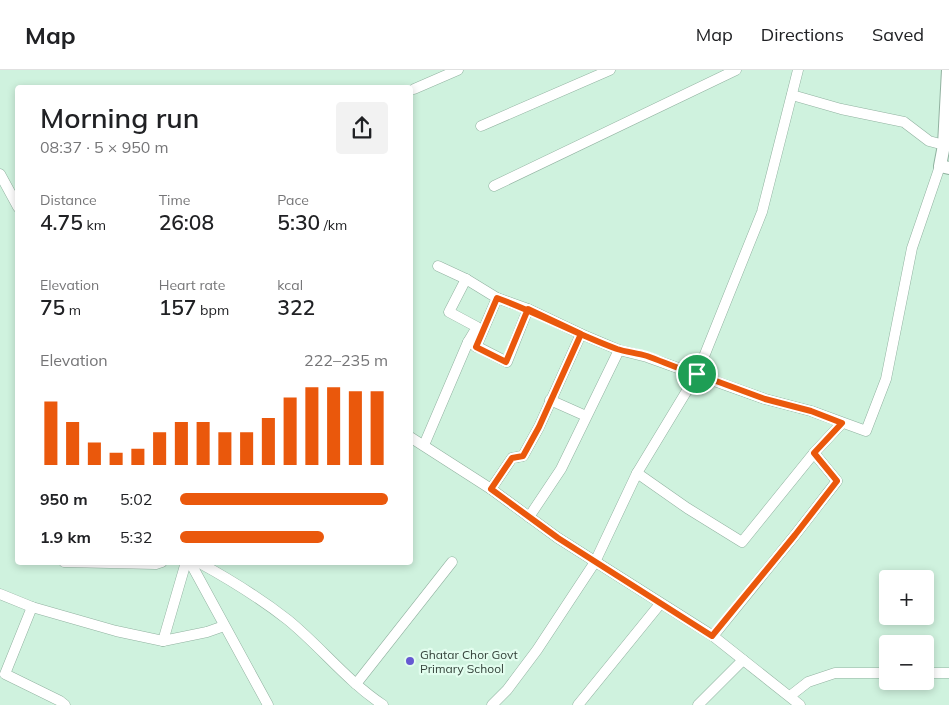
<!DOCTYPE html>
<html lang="en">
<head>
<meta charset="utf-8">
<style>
  :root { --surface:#fff; --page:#f2f2f2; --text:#202124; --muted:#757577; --line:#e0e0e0; --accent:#ea580c }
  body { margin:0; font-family:Mulish,sans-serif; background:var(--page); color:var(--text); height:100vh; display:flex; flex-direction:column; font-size:19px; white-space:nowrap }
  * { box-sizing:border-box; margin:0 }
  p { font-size:16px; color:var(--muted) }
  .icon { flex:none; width:28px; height:28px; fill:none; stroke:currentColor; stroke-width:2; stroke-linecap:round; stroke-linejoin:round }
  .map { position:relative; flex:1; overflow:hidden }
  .side { position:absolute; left:15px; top:15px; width:398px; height:480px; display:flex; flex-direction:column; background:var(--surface); border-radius:5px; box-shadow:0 2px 8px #0003 }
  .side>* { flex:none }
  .tools { position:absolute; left:879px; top:500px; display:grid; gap:10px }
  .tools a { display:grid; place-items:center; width:55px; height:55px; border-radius:5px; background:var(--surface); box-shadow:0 2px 8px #0003; font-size:25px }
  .pin { position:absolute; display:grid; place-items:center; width:42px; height:42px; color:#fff; margin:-21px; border:2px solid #fff; border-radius:50%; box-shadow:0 1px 5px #0007 }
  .round { display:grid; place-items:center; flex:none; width:52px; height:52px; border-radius:5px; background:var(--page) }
  .overview { display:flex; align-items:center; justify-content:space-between; height:85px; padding:0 25px }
  h1 { font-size:28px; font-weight:600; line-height:38px }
  .metrics { display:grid; grid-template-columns:repeat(3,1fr); gap:8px; height:85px; padding:5px 25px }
  .metrics div { display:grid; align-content:center }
  .metrics b { font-size:21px; font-weight:600 }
  .metrics small { font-size:14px; font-weight:400 }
  .metrics p { font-size:14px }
  .chart { height:140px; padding:10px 25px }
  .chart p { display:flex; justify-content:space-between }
  .chart svg { width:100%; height:90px; margin-top:5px; stroke:var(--accent); stroke-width:6 }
  ul { padding:0 25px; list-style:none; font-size:16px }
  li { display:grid; grid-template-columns:80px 60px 1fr; align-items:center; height:38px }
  li i { height:12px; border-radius:6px; background:var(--accent) }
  header { display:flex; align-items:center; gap:30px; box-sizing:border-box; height:70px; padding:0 25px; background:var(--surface); border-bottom:1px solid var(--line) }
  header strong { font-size:24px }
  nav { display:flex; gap:28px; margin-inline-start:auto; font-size:18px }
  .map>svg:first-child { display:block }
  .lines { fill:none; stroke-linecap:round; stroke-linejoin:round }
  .minor-casing { stroke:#91b2a0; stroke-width:11 }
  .tertiary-casing { stroke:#91b2a0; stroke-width:14 }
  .minor { stroke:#fff; stroke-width:10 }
  .tertiary { stroke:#fff; stroke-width:12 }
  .route-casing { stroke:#fff; stroke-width:10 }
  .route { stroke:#ea580c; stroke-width:6 }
  .poi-dot { fill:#6659d2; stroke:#e2fdee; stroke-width:2 }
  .labels { text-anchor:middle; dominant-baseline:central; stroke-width:4.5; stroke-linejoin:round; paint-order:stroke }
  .poi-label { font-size:12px; fill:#334139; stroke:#e2fdee; text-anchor:start }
</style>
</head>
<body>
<header>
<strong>Map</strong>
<nav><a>Map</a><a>Directions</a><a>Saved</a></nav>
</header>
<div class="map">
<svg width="949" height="635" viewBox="0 0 949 635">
  <rect width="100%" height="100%" fill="#cff2de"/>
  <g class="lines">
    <defs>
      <g id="minor">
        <polyline points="414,19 458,0"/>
        <polyline points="792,25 841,39 904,52 929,71 944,75"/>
        <polyline points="481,56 610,0"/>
        <polyline points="0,104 18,137"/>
        <polyline points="494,116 736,0"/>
        <polyline points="438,196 466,209 497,228 528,239 581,264 619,280 647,287 765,329 811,341 866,361 886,309 912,178 940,96"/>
        <polyline points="468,272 507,292 528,239"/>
        <polyline points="476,277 497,228"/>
        <polyline points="550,330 586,346"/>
        <polyline points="410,367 491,419 558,468 713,566 800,635"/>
        <polyline points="424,375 468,272 477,257 449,242 466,209"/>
        <polyline points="637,403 687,438 742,472 814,383 842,353"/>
        <polyline points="491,419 512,388 523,386 539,357 581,264"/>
        <polyline points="529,447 561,399 619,280"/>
        <polyline points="64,492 156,494 162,492"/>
        <polyline points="190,492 268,635"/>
        <path d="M198,492c31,17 62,36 90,58 33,27 59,61 95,85"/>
        <polyline points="0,524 32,537 116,561 163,571 207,562 224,556"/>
        <polyline points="32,537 5,604 60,631 65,635"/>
        <polyline points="713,566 795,465 837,411 814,383"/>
        <polyline points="163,571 186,492"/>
        <polyline points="925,603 949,603"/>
        <polyline points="356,614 452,492"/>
        <polyline points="790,626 808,612 835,603 888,603"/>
        <polyline points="492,635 507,620 537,580 595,492 637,403 697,304 762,142 798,0"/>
        <polyline points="578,635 660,534"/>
        <polyline points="698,635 743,590"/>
      </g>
      <polyline id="tertiary" points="948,0 944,75 940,96 949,98"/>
    </defs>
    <use href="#minor" class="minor-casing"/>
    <use href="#tertiary" class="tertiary-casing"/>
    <use href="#minor" class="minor"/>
    <use href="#tertiary" class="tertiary"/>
  </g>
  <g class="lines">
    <defs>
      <path id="route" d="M697,304c-17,-4 -33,-12 -50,-18 -10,-3 -21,-4 -30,-7 -41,-15 -79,-36 -120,-51l-21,49 30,15 22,-53 53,25 -42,93 -16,29 -11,2 -21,31 67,49 154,98 83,-101 42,-54 -23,-28 28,-30 -31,-12 -46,-12 -68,-25"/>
    </defs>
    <use href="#route" class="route-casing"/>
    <use href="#route" class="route"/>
  </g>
  <circle class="poi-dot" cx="410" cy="591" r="5"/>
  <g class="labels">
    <g class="poi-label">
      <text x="420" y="584">Ghatar Chor Govt<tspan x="420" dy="14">Primary School</tspan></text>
    </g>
  </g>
</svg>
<div class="tools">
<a>+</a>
<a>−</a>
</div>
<div class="pin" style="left:697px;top:304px;background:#1e9e55"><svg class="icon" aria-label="arrive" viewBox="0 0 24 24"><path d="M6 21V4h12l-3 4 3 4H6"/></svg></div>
<section class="side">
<div class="overview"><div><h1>Morning run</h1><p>08:37 · 5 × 950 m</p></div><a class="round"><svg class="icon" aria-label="share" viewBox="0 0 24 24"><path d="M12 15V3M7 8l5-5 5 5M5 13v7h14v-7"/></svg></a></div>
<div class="metrics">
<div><p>Distance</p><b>4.75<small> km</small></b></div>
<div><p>Time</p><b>26:08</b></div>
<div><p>Pace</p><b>5:30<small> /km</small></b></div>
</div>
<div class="metrics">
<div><p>Elevation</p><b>75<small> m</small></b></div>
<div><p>Heart rate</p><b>157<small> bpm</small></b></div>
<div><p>kcal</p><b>322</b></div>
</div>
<div class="chart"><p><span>Elevation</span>222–235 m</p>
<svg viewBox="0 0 160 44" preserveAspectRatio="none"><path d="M5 44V13M15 44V23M25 44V33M35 44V38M45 44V36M55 44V28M65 44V23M75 44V23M85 44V28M95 44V28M105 44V21M115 44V11M125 44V6M135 44V6M145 44V8M155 44V8"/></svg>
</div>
<ul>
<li><b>950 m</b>5:02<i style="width:100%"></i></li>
<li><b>1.9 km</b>5:32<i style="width:69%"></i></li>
</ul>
</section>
</div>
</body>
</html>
